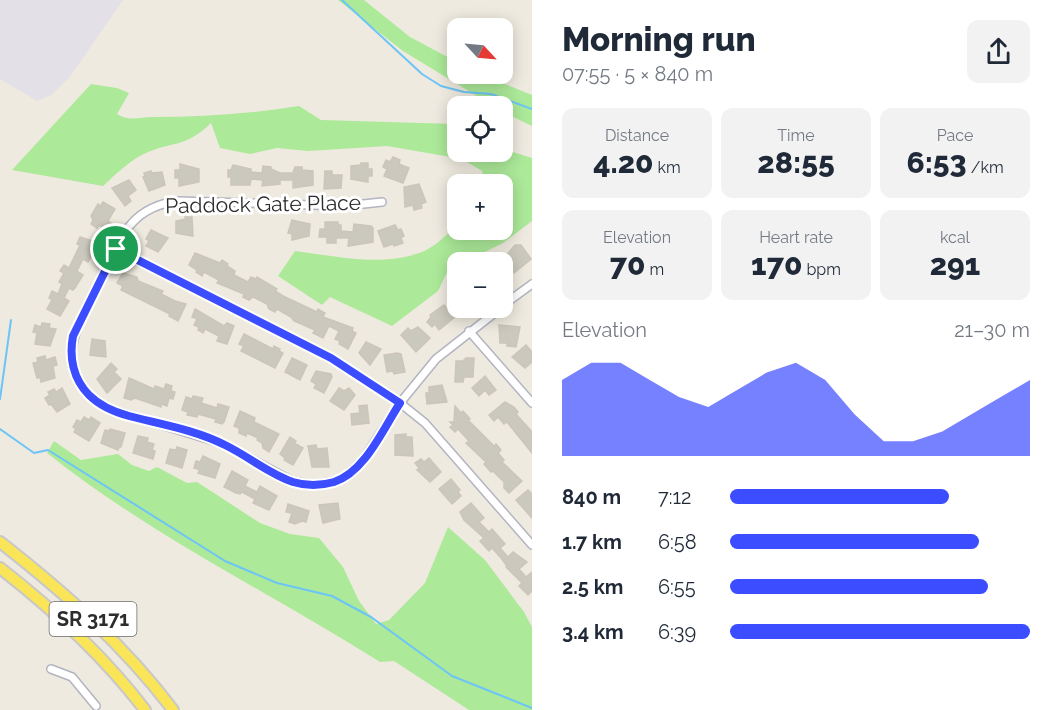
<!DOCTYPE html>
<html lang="en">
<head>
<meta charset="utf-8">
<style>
  :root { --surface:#fff; --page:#f2f2f3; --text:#1f2937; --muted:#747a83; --accent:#3c4dff }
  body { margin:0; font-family:Raleway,sans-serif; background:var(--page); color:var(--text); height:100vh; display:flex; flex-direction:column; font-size:22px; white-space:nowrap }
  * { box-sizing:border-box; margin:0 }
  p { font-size:20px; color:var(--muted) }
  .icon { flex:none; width:33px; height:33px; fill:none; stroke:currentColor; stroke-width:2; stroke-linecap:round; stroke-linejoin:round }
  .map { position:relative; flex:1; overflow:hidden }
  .side { display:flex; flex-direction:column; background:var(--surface); width:528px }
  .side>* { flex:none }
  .needle { width:39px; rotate:116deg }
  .tools { position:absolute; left:447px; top:18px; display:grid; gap:12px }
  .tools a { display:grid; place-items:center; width:66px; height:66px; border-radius:12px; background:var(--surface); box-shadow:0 3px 15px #0003; font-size:30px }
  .pin { position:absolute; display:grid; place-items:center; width:51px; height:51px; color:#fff; margin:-26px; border:3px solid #fff; border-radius:50%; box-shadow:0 2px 6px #0007 }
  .round { display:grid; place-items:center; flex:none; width:63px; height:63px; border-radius:12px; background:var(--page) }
  .headline { display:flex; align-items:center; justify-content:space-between; height:102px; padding:0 30px }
  h1 { font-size:33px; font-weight:800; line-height:45px }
  .metrics { display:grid; grid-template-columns:repeat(3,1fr); gap:9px; height:102px; padding:6px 30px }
  .metrics div { display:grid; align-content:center; border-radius:12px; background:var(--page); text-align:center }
  .metrics b { font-size:30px; font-weight:800 }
  .metrics small { font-size:16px; font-weight:400 }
  .metrics p { font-size:16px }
  .chart { height:168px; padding:12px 30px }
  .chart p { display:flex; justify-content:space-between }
  .chart svg { width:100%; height:108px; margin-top:6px; fill:var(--accent); opacity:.7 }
  ul { padding:0 30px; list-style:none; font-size:20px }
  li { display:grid; grid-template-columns:96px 72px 1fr; align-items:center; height:45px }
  li i { height:15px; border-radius:8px; background:var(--accent) }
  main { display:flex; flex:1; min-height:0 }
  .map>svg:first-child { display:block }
  .industrial { fill:#e3e0e8 }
  .green { fill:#ace999 }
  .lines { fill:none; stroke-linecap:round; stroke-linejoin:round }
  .stream { stroke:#6cc4f7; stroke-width:2 }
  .building { fill:#cbc8bd; stroke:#cbc6b8; stroke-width:1.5 }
  .street-casing { stroke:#b3b4c1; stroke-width:10 }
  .primary-casing { stroke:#c8c8c8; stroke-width:14 }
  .street { stroke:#fff; stroke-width:7 }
  .primary { stroke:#fae559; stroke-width:10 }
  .route-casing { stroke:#fff; stroke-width:12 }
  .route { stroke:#3c4dff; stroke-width:8 }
  .labels { text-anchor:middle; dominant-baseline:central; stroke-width:6; stroke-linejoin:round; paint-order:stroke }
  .shield { fill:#fff; stroke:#6c6c6c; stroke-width:1.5 }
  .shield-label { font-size:20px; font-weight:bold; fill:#2d2d2d }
  .street-label { font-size:21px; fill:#2d2d2d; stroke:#fff }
</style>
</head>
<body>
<main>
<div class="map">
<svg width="532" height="710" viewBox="0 0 532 710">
  <rect width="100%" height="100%" fill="#efeadf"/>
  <polygon class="industrial" points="0,0 123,0 69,78 51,95 37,101 0,79"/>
  <g class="green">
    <polygon points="338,0 364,0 410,37 457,62 458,74 480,74 532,95 532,126 503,112 502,106 493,106 403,51"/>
    <path d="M91,84l26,4 12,5 -12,21c12,8 23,3 36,3 50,0 97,-3 146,-11l22,14 134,4 2,2 1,26h44l1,-3 29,9v63l-29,22 -22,11 -29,8 -14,29 -46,35 -62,-29 -8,8 -44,-29 17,-25c40,5 85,16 124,2 13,-4 24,-15 34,-24l49,1v-46h-16l-4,-13 -20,-12 -75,-13 -79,5 -31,-3 -27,6 -30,-6 -9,-25c-25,24 -35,18 -63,29 -17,7 -32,22 -45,34l-91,-16z"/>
    <path d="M54,441l27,19 37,-6 14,11 17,6 8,-4 30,16 10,-1 63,41 30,11 29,4 24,29 16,34 17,23 13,-4 36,-37 23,-56 37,33 39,52 8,15v83h-63l-75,-49 -14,1c-111,-70 -230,-127 -333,-209z"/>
  </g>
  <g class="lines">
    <g class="stream">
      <polyline points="342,0 422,74 441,86 464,92 491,94 532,109"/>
      <polyline points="0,399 11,320"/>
      <polyline points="0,429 34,453 48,450 225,561 277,583 332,596 371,617 452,676 532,708"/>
    </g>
  </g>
  <g class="building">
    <polygon points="393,157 400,160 399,164 409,168 403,183 384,176 387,169 383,167 386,160 390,162"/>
    <polygon points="361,163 368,163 368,169 372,169 372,176 368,176 368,182 351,179 351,166 361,165"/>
    <polygon points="180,164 199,169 199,182 179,186 179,178 175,178 175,170 180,170"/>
    <polygon points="233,165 251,169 251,172 262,173 263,166 271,167 271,169 280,173 293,173 295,167 302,167 302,170 313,171 313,185 293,188 293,180 280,180 280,184 262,186 263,180 251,179 250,185 231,185 231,177 228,177 228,170 231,170"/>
    <polygon points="151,171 152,173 162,172 165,185 149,191 143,177 145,177 144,173"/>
    <polygon points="325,171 332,171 332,175 342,175 341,188 324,189"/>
    <polygon points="129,180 136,190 128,196 131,201 125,206 112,188"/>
    <polygon points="419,184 426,202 421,204 422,208 414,210 413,205 405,207 404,187"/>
    <polygon points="103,202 115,209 108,221 111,223 108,230 99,225 97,228 91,224 93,220 91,216 98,204 100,206"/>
    <polygon points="185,217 192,217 193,236 176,233 176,221 186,219"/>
    <polygon points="292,220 310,224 309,236 292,240 292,234 288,233"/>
    <polygon points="325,222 338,222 338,225 341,225 341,231 353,232 354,224 371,226 373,228 373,242 348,246 349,238 336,238 336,243 327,243 327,237 319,237 320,229 325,229"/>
    <polygon points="395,225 398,230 401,229 404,236 401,238 403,243 394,246 393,244 384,247 378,231"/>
    <polygon points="151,230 168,238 158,252 146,246 149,241 146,239"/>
    <polygon points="80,237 93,241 91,243 97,246 88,262 83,259 77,271 83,275 75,288 73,290 69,288 64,298 69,301 60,316 47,309 52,300 49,298 52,291 58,294 62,284 59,282 64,273 60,271 64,265 69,268 80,245 77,244"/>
    <polygon points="515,245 521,245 531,259 514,273 510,268 502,274 502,265 506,262 503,259"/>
    <polygon points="195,253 220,263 222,260 228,264 227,266 235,271 234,275 248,282 251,277 256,279 257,277 277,289 275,291 283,296 317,312 318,309 325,313 323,317 353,328 352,331 356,333 348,349 339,344 340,341 335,339 339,331 329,326 323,338 313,333 315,330 294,321 291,317 277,309 275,312 269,309 267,304 253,297 249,300 243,297 244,294 217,283 219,280 204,272 202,276 196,272 197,270 189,265"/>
    <polygon points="123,273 137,277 138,281 163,291 161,294 175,301 186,304 178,321 169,316 170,314 121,290 123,286 117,283"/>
    <polygon points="444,305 455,317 439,330 435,324 432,327 427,322 431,317 430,315"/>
    <polygon points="195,309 224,326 227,323 234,326 227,344 217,341 219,336 205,329 203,333 198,330 199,327 194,325 197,319 192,317"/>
    <polygon points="42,323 50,324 49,328 56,329 50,346 35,344 37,333 33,332 35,325 41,327"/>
    <polygon points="499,325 520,327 516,347 507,346 507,343 500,343"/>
    <polygon points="418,327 430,338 416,352 401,335 408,328 411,331"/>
    <polygon points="244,334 273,349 274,346 280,349 279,351 283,353 275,368 241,351 244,346 239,344"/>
    <polygon points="92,339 105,341 106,357 90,355"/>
    <polygon points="366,342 381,349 370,365 359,353"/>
    <polygon points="526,345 532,352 532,362 525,368 512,357"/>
    <polygon points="397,353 401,354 405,372 394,374 393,371 387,372 384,355"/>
    <polygon points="45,356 46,360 55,357 57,365 53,366 55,378 41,382 40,377 37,378 33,363 38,362 37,358"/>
    <polygon points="292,358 307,365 300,380 285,372"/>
    <polygon points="466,358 474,358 473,377 464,377 463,382 455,382 456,361 463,361"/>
    <polygon points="111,363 117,369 114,372 121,379 107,393 97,379"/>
    <polygon points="316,371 331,374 332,377 324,393 314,388 316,384 311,381"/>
    <polygon points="485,376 496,390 489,395 485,390 479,396 472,388"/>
    <polygon points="129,378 154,389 155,386 164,389 166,384 172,386 171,391 175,392 173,399 169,398 167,406 161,404 161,407 135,398 131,400 124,398"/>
    <polygon points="442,385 447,402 427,404 426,393 429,393 429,387"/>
    <polygon points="62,388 70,404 57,412 51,404 49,405 45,398 50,395 48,392 54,389 56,392"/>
    <polygon points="339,388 344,391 349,388 355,395 344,410 330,401"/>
    <polygon points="193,396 203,398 201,403 217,408 218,404 229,407 224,422 222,424 215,422 216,419 198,414 197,417 187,415 188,412 182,410 186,397 192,399"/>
    <polygon points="505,402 514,407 518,412 516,414 532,432 532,453 507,422 504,424 498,417 494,421 489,415"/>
    <polygon points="367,405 369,423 352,425 351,414 360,413 359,406"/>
    <polygon points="455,406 461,413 463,411 470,419 468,420 494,446 496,444 501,450 498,453 504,460 502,462 522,481 509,493 504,488 504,482 493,471 491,472 484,464 486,462 466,443 469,441 458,429 455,432 450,427 453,425 450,422 454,422"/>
    <polygon points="240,411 255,418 254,422 279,434 269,452 263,448 262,443 257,440 258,438 247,433 246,436 239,433 239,428 234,426"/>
    <polygon points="84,417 89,420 91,417 100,423 89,441 74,432 76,429 73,427 77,420 81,422"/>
    <polygon points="110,429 125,433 121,447 119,447 118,450 101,443 105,430 110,431"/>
    <polygon points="406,434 406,437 412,437 413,456 395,455 395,435"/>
    <polygon points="138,436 148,438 147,442 154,444 152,450 155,451 153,459 133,453"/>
    <polygon points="290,437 296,441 294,443 303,448 293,465 284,460 285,458 280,454"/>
    <polygon points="316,445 317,449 327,448 329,467 312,467 308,446"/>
    <polygon points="177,447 187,450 182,468 166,463 170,449 176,450"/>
    <polygon points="203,456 220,464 215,478 198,473 200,470 194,468 196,461 200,462"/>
    <polygon points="429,458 441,472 430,482 417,470 419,468 415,463 421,459 424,462"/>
    <polygon points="232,471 248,480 245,486 257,492 260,486 277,496 269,510 253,503 255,499 242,492 240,494 236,493 224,487"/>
    <polygon points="451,479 460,490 458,492 461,496 452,504 439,489"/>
    <polygon points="528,490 532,494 532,518 516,500"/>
    <polygon points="338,503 340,519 323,523 319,505"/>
    <polygon points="471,503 484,518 479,522 489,532 492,529 505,544 500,548 508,557 513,552 527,562 519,569 526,577 532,572 532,591 528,595 519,586 522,583 506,567 507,566 501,558 492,548 489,551 480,541 484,538 464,520 460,512"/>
    <polygon points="288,504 309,511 306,522 302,521 295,524 289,522 292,513 286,512"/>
  </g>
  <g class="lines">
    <defs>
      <g id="street">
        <path d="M382,202l-37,4 -167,-5c-50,6 -59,41 -79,81 -24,47 -51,93 10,127l115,35 68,37 21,4 23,-4 11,-6 16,-15 37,-57 36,-44 65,-51"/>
        <polyline points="116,249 331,358 400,403 425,423 532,545"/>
        <polyline points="502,306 532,284"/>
        <polyline points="469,331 532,403"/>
        <polyline points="51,669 72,677 96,706"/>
      </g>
      <g id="primary">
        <path d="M0,542c64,50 124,103 173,168"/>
        <path d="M0,568c54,42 103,87 145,142"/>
      </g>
    </defs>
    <use href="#street" class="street-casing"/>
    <use href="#primary" class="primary-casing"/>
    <use href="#street" class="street"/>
    <use href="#primary" class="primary"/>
  </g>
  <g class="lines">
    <defs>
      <path id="route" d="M116,249l215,109 69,45c-17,26 -35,69 -66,79 -14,4 -28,4 -41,0 -24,-8 -45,-26 -68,-37 -29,-15 -65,-21 -96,-29 -15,-4 -29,-10 -40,-21 -16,-16 -20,-38 -16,-59z"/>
    </defs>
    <use href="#route" class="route-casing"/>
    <use href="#route" class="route"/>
  </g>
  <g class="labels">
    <rect class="shield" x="49.5" y="602" width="87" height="34" rx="4.5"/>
    <g class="shield-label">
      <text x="93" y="619">SR 3171</text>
    </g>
    <g class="street-label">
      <text transform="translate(263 204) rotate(-1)">Paddock Gate Place</text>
    </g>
  </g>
</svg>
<div class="tools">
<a><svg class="needle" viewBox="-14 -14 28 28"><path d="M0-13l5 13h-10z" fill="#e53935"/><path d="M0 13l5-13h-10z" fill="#747a83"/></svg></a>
<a><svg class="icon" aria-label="locate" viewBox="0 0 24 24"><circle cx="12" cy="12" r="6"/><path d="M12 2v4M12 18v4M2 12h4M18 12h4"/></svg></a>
<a>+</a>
<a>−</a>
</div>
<div class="pin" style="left:116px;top:249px;background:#1e9e55"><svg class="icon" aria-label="arrive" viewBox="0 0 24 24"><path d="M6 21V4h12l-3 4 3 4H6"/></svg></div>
</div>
<section class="side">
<div class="headline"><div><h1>Morning run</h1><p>07:55 · 5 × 840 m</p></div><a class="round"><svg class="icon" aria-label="share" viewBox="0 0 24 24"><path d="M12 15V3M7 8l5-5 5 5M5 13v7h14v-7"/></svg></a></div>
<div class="metrics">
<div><p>Distance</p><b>4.20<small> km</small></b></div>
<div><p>Time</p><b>28:55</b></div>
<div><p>Pace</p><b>6:53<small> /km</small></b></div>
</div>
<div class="metrics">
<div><p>Elevation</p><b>70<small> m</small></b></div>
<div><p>Heart rate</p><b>170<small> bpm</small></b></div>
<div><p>kcal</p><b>291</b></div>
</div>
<div class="chart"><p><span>Elevation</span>21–30 m</p>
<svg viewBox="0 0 160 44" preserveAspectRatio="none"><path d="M0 44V13L10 6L20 6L30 13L40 20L50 24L60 17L70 10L80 6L90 13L100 27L110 38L120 38L130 34L140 27L150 20L160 13V44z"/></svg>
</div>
<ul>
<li><b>840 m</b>7:12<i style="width:73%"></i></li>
<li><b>1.7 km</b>6:58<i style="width:83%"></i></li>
<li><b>2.5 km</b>6:55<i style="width:86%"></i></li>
<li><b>3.4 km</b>6:39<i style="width:100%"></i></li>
</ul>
</section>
</main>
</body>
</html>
